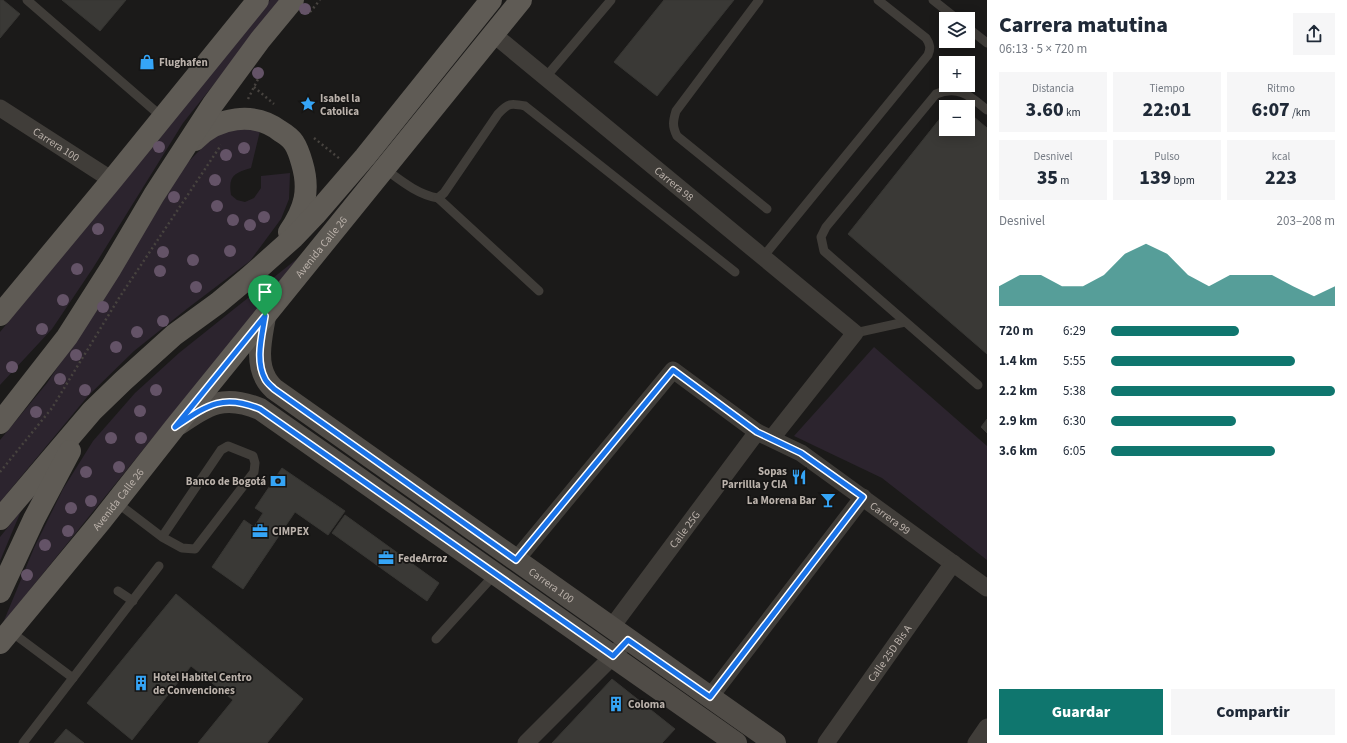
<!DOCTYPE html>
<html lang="es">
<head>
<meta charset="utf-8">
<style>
  :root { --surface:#fff; --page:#f6f6f7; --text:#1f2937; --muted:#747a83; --accent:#0f766e }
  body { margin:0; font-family:"Source Sans 3",sans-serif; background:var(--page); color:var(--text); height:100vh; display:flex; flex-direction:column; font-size:15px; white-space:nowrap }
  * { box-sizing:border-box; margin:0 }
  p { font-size:13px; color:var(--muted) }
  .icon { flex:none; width:22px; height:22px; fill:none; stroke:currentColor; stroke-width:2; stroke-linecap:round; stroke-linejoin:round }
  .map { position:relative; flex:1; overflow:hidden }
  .drawer { display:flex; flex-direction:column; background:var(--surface); width:360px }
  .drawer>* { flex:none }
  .fabs { position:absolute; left:939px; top:12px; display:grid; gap:8px }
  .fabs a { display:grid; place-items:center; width:36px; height:36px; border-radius:0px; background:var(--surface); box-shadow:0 2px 10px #0003; font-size:20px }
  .pin { position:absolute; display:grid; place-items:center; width:34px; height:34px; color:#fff; margin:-41px -17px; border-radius:50% 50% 50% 0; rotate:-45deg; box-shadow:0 0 4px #0007 }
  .pin .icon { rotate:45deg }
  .round { display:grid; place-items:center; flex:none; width:42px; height:42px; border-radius:0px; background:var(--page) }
  .summary { display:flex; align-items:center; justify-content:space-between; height:68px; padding:0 12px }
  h1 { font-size:22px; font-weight:800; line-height:30px }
  .figures { display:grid; grid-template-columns:repeat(3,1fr); gap:6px; height:68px; padding:4px 12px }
  .figures div { display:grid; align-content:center; border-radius:0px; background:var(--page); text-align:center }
  .figures b { font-size:20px; font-weight:800 }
  .figures small { font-size:11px; font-weight:400 }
  .figures p { font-size:11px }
  .chart { height:112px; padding:8px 12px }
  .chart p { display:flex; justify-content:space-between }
  .chart svg { width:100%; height:72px; margin-top:4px; fill:var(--accent); opacity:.7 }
  .cta { display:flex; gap:8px; margin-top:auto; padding:8px 12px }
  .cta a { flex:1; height:46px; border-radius:0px; background:var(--accent); color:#fff; font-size:16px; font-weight:800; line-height:46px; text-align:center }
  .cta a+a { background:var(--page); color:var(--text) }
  ul { padding:0 12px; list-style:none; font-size:13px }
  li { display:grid; grid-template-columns:64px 48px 1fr; align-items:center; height:30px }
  li i { height:10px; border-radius:5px; background:var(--accent) }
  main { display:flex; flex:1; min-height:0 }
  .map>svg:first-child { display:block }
  .green { fill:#2c242e }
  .building { fill:#3a3936; stroke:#373633 }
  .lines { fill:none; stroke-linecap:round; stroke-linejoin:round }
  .path { stroke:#47433f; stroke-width:2.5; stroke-dasharray:2 3; stroke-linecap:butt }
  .service { stroke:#403d39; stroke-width:9 }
  .minor { stroke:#403d39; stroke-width:17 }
  .secondary { stroke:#504c47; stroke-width:22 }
  .primary { stroke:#5f5b55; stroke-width:22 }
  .tree { fill:#645367 }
  .route-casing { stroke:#fff; stroke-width:8 }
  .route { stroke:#1a73e8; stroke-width:5 }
  .labels { text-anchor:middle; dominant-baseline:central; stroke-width:3.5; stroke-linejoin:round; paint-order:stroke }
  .poi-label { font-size:11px; font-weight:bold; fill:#bbb2ab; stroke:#161514; text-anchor:start }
  .street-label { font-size:11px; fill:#bbb2ab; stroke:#161514 }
</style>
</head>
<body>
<main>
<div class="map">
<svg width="987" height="743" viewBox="0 0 987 743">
  <rect width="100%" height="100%" fill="#1b1a19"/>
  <g class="green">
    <polygon points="270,0 281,0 183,123 93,268 52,329 0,385 0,332"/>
    <path d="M242,128l18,3 -9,37c-17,5 -23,8 -20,27l6,5 8,2 9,-4 7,-10v-12l29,-3 -1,26 -8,20 -31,42 -62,47 -54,43 -46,45 -88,106v-62l47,-57 64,-97 74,-121 24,-24 14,-9z"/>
    <polygon points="298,258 3,623 34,548 63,489 93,441 135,393 179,353"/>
    <polygon points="874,347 987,446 987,560 882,478 794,436"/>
    <polygon points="21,511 0,561 0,537"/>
  </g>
  <g class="building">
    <polygon points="0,0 3,0 20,14 0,38"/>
    <polygon points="62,0 126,0 100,31"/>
    <polygon points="664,0 734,0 657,96 614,62"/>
    <polygon points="954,100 962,107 949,107"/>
    <polygon points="946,111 946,129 968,129 968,112 987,128 987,354 848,234"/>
    <polygon points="987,419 987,433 981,427"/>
    <polygon points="282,468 345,511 328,535 295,512 243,589 212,567 244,520 254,527 263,513 255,508"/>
    <polygon points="345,515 439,583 427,601 332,533"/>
    <polygon points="176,594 303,699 267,743 198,743 233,700 191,666 132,740 87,703"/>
    <polygon points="612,679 675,729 662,743 552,743"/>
    <polygon points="66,729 84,743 54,743"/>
  </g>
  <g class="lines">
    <g class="path">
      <polyline points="310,12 320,0"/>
      <polyline points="254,87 274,104"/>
      <polyline points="248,99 259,77"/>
      <polyline points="314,138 340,159"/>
      <polyline points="0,472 52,408 119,298 221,145"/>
    </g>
    <g class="service">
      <polyline points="27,0 162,117"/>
      <path d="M759,0l-83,111c-3,10 -4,15 1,25l90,73"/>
      <polyline points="933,0 957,19"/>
      <polyline points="968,28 987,43"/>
      <polyline points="545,78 611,0"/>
      <path d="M385,169c15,11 33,26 53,29l6,-5 54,-79c10,-11 13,-11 27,-8l210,166"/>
      <polyline points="438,198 539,291"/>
      <path d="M763,257l165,-202c3,-7 2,-11 -2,-17l-48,-38"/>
      <polyline points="855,333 905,322"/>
      <path d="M978,385l-154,-134 -3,-14 5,-10 110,-133c23,-9 34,2 51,16"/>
      <polyline points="116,502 162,537 182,548 195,549 254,472 255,463 253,456 228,446 221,450 162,537"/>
      <polyline points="118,591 133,601"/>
      <polyline points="10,631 73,678"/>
      <polyline points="436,639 495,574"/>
      <polyline points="23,743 159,566"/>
    </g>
    <g class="minor">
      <path id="s1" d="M493,34l362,299 -83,105"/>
      <path id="s2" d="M0,108l112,72"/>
      <path id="s3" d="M516,560l157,-190 84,62 44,21 186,135"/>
      <path id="s4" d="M611,628l146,-196"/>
      <polyline points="710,697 863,497"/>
      <polyline points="526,743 613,656 628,639"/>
      <path id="s5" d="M826,743l127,-180"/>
      <polyline points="976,743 987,727"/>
    </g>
    <g class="secondary">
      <path id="s6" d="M265,316c-3,20 -10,44 1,63 2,4 5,7 8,10l501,354"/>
      <path d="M179,424c30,-20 45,-30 81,-15l476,334"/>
    </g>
    <g class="primary">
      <path d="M195,140c22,-23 59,-29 85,-9 5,3 11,7 14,12 4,6 6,13 8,20 8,27 3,46 -13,69"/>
      <polyline points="0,315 112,180 258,0"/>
      <polyline points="0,423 67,337 111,268 154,195 213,104 260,40 293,0"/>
      <polyline points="0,519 92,411 123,381 174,335 218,303 248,278 294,237 315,215 365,157 491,0"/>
      <polyline points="0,592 34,519 70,451"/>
      <path id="s7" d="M0,643l101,-122 74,-94 346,-427"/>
    </g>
  </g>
  <g class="tree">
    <circle cx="305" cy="9" r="6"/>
    <circle cx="258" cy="73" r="6"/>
    <circle cx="159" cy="147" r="6"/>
    <circle cx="244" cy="148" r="6"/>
    <circle cx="226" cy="155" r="6"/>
    <circle cx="215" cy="180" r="6"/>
    <circle cx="174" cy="197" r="6"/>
    <circle cx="217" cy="206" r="6"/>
    <circle cx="264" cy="217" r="6"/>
    <circle cx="233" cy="220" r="6"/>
    <circle cx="250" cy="225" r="6"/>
    <circle cx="98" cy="229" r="6"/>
    <circle cx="230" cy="251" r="6"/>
    <circle cx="163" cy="252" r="6"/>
    <circle cx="193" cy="260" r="6"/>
    <circle cx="77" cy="269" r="6"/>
    <circle cx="160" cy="271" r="6"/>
    <circle cx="196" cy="287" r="6"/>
    <circle cx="63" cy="300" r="6"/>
    <circle cx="103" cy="307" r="6"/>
    <circle cx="163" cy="321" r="6"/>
    <circle cx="42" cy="329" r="6"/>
    <circle cx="137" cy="332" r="6"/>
    <circle cx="116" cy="347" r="6"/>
    <circle cx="76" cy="355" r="6"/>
    <circle cx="12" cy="367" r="6"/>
    <circle cx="60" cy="379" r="6"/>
    <circle cx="85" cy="390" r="6"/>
    <circle cx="156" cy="390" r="6"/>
    <circle cx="140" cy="411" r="6"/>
    <circle cx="36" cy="412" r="6"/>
    <circle cx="111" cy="438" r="6"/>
    <circle cx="141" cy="438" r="6"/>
    <circle cx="119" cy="467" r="6"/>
    <circle cx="86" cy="472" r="6"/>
    <circle cx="91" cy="501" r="6"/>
    <circle cx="71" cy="508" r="6"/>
    <circle cx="68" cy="531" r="6"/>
    <circle cx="45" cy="545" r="6"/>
    <circle cx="27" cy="575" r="6"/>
  </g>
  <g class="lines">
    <defs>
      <path id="route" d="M265,316c-3,20 -10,44 0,63 2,4 6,7 9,10l242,171 157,-190 84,62 44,21 62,44 -153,200 -82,-57 -15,16 -353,-247c-38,-16 -54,-3 -85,18z"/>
    </defs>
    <use href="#route" class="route-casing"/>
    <use href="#route" class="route"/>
  </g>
  <defs>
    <symbol id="shop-bare" viewBox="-9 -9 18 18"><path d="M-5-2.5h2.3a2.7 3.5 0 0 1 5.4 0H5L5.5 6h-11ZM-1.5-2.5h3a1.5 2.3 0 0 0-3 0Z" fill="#35a5f7" stroke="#161514" stroke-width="2.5" paint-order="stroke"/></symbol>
    <symbol id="sight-bare" viewBox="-9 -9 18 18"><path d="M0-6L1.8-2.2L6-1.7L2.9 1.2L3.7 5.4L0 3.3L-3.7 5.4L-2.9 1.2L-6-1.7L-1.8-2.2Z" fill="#35a5f7" stroke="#161514" stroke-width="2.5" paint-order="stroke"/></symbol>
    <symbol id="restaurant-bare" viewBox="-9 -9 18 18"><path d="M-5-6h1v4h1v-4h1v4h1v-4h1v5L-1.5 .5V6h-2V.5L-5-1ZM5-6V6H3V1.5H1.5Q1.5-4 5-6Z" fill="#35a5f7" stroke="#161514" stroke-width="2.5" paint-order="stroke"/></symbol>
    <symbol id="bank-bare" viewBox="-9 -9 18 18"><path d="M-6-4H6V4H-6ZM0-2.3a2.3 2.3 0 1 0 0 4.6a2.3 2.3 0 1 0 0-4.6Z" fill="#35a5f7" stroke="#161514" stroke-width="2.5" paint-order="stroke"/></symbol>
    <symbol id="bar-bare" viewBox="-9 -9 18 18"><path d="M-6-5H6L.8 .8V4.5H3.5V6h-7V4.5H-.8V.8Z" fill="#35a5f7" stroke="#161514" stroke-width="2.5" paint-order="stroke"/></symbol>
    <symbol id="office-bare" viewBox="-9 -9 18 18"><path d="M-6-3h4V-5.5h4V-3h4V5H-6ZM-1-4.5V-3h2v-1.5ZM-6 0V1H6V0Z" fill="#35a5f7" stroke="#161514" stroke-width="2.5" paint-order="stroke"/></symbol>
    <symbol id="building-bare" viewBox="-9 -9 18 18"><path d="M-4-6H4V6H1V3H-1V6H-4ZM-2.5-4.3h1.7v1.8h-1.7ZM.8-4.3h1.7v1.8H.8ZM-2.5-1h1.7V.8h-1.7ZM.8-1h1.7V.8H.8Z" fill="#35a5f7" stroke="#161514" stroke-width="2.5" paint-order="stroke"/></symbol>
  </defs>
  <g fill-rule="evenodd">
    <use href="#shop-bare" x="136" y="51" width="22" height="22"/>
    <use href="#sight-bare" x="297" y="93" width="22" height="22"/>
    <use href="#restaurant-bare" x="788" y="466" width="22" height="22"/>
    <use href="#bank-bare" x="267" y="470" width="22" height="22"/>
    <use href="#bar-bare" x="817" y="489" width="22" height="22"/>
    <use href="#office-bare" x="249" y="520" width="22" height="22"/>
    <use href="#office-bare" x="375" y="547" width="22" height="22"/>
    <use href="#building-bare" x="130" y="672" width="22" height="22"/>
    <use href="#building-bare" x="605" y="693" width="22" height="22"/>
  </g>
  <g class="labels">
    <g class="poi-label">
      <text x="159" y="62">Flughafen</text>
      <text x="320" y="98">Isabel la<tspan x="320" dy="13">Catolica</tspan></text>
      <text x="787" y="471" text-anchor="end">Sopas<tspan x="787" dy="13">Parrillla y CIA</tspan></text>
      <text x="266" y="481" text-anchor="end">Banco de Bogotá</text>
      <text x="816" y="500" text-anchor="end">La Morena Bar</text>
      <text x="272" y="531">CIMPEX</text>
      <text x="398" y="558">FedeArroz</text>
      <text x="153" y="677">Hotel Habitel Centro<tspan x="153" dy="13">de Convenciones</tspan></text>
      <text x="628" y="704">Coloma</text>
    </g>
    <g class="street-label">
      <text stroke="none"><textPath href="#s2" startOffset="67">Carrera 100</textPath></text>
      <text stroke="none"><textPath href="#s1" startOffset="235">Carrera 98</textPath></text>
      <text stroke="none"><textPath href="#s7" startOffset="510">Avenida Calle 26</textPath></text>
      <text stroke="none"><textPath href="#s7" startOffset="186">Avenida Calle 26</textPath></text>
      <text stroke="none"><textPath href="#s3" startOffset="510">Carrera 99</textPath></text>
      <text stroke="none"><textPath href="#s4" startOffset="123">Calle 25G</textPath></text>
      <text stroke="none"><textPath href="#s6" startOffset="417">Carrera 100</textPath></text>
      <text stroke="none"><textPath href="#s5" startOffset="110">Calle 25D Bis A</textPath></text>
    </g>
  </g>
</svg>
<div class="fabs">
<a><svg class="icon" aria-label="layers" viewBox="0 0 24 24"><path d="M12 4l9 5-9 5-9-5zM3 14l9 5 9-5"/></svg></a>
<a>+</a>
<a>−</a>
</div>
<div class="pin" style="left:265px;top:316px;background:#1e9e55"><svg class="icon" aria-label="arrive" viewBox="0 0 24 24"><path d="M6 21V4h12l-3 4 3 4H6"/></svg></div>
</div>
<section class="drawer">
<div class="summary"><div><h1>Carrera matutina</h1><p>06:13 · 5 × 720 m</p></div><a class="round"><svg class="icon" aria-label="share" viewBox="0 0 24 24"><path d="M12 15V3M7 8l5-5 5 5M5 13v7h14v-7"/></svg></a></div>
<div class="figures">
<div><p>Distancia</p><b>3.60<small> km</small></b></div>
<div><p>Tiempo</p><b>22:01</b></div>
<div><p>Ritmo</p><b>6:07<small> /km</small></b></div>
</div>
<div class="figures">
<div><p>Desnivel</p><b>35<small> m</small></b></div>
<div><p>Pulso</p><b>139<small> bpm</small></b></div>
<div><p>kcal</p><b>223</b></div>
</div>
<div class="chart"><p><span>Desnivel</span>203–208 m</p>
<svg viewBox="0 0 160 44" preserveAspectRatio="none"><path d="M0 44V32L10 25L20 25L30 32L40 32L50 25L60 12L70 6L80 12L90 25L100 32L110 25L120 25L130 25L140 32L150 38L160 32V44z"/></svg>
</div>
<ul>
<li><b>720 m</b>6:29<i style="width:57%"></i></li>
<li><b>1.4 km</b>5:55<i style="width:82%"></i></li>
<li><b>2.2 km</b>5:38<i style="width:100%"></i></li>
<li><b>2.9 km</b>6:30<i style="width:56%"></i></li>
<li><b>3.6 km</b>6:05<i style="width:73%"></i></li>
</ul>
<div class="cta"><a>Guardar</a><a>Compartir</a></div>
</section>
</main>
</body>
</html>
